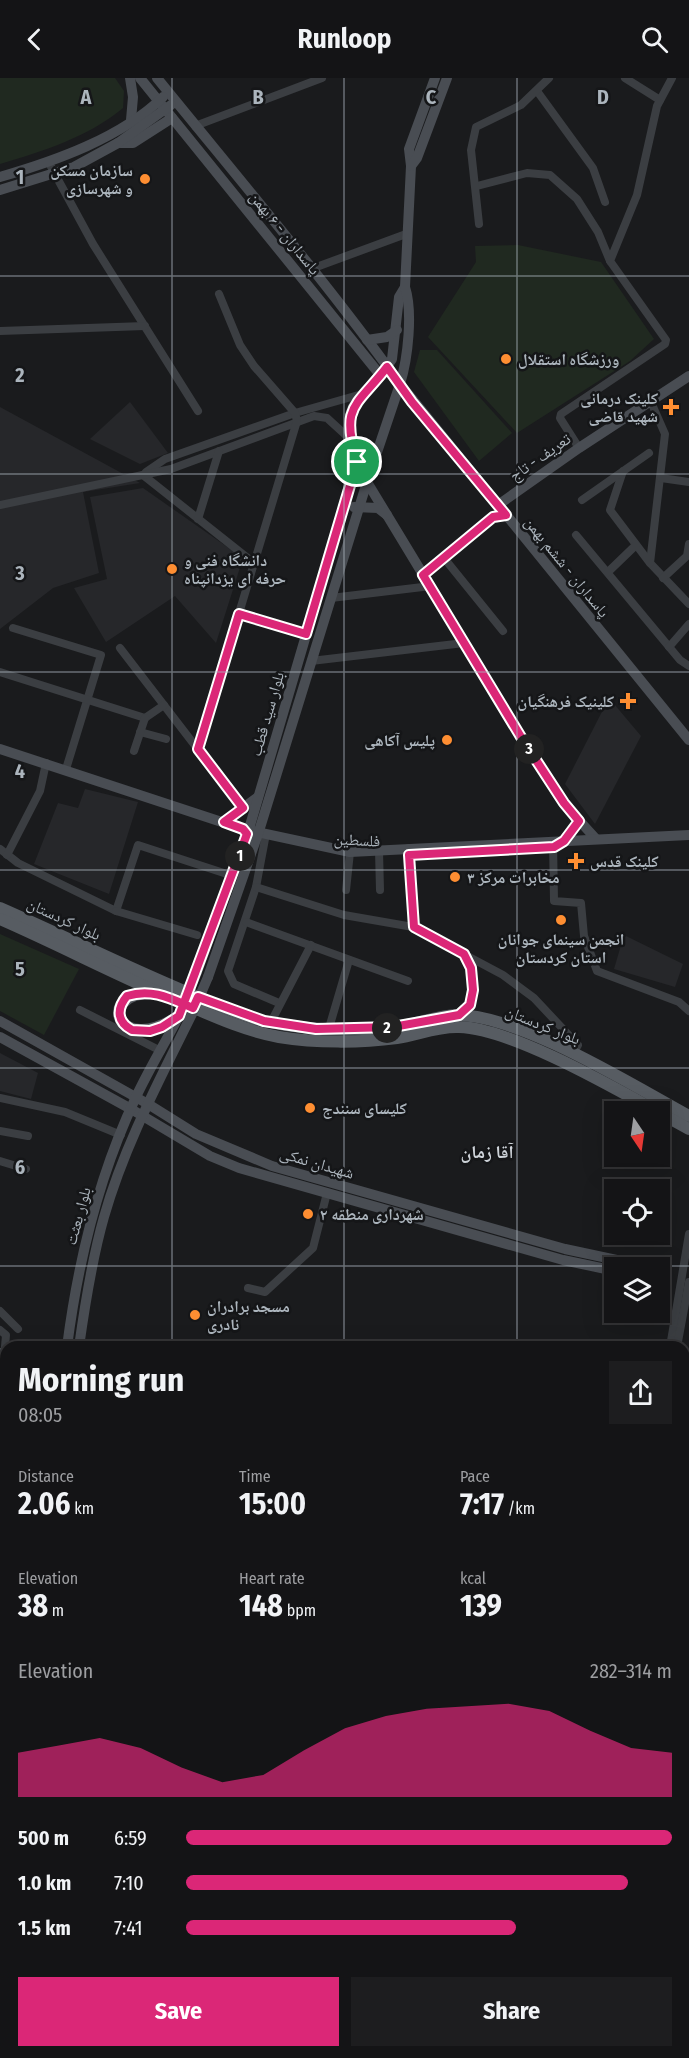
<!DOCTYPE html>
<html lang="en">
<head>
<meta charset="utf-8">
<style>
  :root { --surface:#141416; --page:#1d1d1f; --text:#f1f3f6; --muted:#9d9ea1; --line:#333335; --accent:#db2777 }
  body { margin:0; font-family:"Fira Sans Condensed","Noto Naskh Arabic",sans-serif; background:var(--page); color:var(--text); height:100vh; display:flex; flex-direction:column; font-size:22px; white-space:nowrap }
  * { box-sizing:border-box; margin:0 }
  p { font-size:20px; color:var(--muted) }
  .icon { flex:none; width:33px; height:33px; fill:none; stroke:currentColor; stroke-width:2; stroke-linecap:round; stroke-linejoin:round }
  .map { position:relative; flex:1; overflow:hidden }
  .details { position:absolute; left:0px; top:1263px; width:690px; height:717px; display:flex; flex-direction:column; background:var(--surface); border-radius:18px 18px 0 0; box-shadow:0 6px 24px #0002,0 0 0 2px var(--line) }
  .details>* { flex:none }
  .needle { width:39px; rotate:167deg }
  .buttons { position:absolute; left:604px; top:1023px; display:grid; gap:12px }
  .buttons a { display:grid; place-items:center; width:66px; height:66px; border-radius:0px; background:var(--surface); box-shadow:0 6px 24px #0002,0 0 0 2px var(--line); font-size:30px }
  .pin { position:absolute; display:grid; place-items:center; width:51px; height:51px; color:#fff; margin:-26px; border:3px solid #fff; border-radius:50%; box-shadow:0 2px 6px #0007 }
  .km { position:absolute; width:30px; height:30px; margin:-15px; border-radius:50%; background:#222; color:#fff; font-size:16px; line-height:30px; text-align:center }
  .round { display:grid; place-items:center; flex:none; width:63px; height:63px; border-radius:0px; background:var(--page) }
  .headline { display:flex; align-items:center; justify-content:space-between; height:102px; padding:0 18px }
  h1 { font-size:33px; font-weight:700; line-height:45px }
  .figures { display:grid; grid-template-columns:repeat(3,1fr); gap:9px; height:102px; padding:6px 18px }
  .figures div { display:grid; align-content:center }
  .figures b { font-size:30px; font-weight:700 }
  .figures small { font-size:16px; font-weight:400 }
  .figures p { font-size:16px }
  .chart { height:168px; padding:12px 18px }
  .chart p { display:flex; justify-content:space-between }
  .chart svg { width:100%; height:108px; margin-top:6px; fill:var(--accent); opacity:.7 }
  .action { display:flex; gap:12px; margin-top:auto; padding:12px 18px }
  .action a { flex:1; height:69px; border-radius:0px; background:var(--accent); color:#fff; font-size:24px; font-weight:700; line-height:69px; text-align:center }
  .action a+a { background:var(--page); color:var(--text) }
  ul { padding:0 18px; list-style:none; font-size:20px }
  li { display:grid; grid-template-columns:96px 72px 1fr; align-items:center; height:45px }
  li i { height:15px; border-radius:8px; background:var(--accent) }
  header { display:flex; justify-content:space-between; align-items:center; height:78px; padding:0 18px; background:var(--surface); font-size:27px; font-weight:700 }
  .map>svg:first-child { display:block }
  .built { fill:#26272a }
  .green { fill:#202920 }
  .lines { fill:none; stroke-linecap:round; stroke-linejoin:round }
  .street { stroke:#3b3e42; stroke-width:8 }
  .secondary { stroke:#494d53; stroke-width:10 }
  .primary { stroke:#575c62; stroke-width:12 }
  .secondary-bridge { stroke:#494d53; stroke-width:10 }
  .route-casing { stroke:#fff; stroke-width:12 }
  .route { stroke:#db2777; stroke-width:8 }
  .grid { fill:none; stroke:#acb5bd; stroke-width:1.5; stroke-opacity:0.55 }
  .poi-dot { fill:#fe8e32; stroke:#151618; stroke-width:2 }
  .labels { text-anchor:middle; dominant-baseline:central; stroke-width:5; stroke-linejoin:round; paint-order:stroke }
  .poi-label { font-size:16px; font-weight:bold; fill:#acb5bd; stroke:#151618; text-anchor:start }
  .street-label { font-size:16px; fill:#acb5bd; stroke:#151618 }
  .neighbourhood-label { font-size:18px; font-weight:bold; fill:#ced3d9; stroke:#151618 }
  .grid-label { font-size:20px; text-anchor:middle; font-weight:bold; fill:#acb5bd; stroke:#151618; stroke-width:5; stroke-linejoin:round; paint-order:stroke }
</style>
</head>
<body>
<header><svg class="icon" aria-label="back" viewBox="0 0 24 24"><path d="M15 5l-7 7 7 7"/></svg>Runloop<svg class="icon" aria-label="search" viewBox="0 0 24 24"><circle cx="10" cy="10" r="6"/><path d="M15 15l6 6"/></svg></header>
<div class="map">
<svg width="689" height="1980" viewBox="0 0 689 1980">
  <rect width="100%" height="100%" fill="#1a1b1d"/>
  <g class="built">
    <polygon points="130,324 168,375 140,386 90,361"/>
    <polygon points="0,329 140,405 83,414 99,495 53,510 0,551"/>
    <polygon points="143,410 243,480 216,565 175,518 106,564 74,510 107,501 90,419"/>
    <polygon points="609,620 641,658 595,746 565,706"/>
    <polygon points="85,711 138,724 109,816 34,786 58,725 78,730"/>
    <polygon points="624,857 683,886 675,909 614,891"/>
    <polygon points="0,975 38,995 31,1021 0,1013"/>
  </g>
  <g class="green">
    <path d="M0,0h115l9,13 -1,17c-35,29 -79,43 -123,56z"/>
    <polygon points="518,167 601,184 654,261 630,283 517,355 428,259 476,184 475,168"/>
    <polygon points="420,272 437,272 512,355 479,383 414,294"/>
    <polygon points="0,856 79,891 44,957 0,933"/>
    <polygon points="6,1677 6,1974 16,1974 14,1980 0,1980 0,1680"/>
  </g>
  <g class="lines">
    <g class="street">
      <polyline points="625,0 660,22"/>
      <polyline points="537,13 593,90 605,124"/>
      <polyline points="195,48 322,0"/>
      <polyline points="49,85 93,166 198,333"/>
      <polyline points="477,108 527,95 550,97 577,121 598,154 610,183"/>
      <polyline points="479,146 471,72 476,49 521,27 549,0"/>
      <polyline points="311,191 406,156"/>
      <polyline points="0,253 145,248"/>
      <polyline points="651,324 665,356 650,485 689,526"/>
      <polyline points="579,370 560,340 561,336 665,266 666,262 610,183 637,117 657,28 672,0"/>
      <polyline points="623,393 610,432 650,485"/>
      <polyline points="146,394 165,381 295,335 362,316"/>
      <polyline points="143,397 254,485"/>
      <polyline points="661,400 689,404"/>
      <polyline points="582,422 649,375"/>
      <polyline points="0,427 171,391 314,338 327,340 350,361"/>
      <polyline points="198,441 219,373"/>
      <polyline points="576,457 680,582 689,588"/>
      <polyline points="444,480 503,553"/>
      <polyline points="608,494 636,467"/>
      <polyline points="423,497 493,439 506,437"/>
      <polyline points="663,500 687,478 689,466"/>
      <polyline points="331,520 431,508"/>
      <polyline points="239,536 306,556"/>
      <polyline points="13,550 101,577 66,691"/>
      <polyline points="669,569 689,546"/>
      <polyline points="120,570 243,730"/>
      <polyline points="311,583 464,565"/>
      <polyline points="0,594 145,640"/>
      <polyline points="145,640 164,627"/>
      <polyline points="140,654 166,661"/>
      <polyline points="198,671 297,343 295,335 254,288 240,267 219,216"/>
      <polyline points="134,673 145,640"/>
      <polyline points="265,761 256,809 228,893 234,906 279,925"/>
      <polyline points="553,763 554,823 581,825 584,858 597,893 679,924 689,933"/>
      <polyline points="409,770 413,849"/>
      <polyline points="0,771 18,785 116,833 138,767 233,798"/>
      <polyline points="379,773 380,812"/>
      <polyline points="7,777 40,713 46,685"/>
      <polyline points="256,809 344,837 413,849 503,897 534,920 578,967 573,976"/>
      <polyline points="346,812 350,774"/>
      <polyline points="116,833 197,857"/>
      <polyline points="246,844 408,903"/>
      <polyline points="80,932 161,973"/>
      <path d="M459,937c18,-18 17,-37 6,-59"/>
      <polyline points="271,944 311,867"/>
      <polyline points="329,950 349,882"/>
      <polyline points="0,1020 65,1034 121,1057"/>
      <polyline points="0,1053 28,1058"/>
      <polyline points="0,1083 26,1091"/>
      <polyline points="248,1210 265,1214 313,1170 327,1115"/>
      <polyline points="0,1233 18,1251"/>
      <polyline points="0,1252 6,1257 4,1280"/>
      <polyline points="670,1269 689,1156"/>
      <polyline points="677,1269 689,1204"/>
      <polyline points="0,1453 6,1443"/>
      <polyline points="684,1843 689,1840"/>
      <polyline points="341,1974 373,1980"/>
      <polyline points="150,1980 151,1974"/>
      <polyline points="229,1980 229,1974"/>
      <polyline points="300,1980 300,1974"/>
      <polyline points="419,1980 419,1974"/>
      <polyline points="440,1980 440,1974"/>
      <polyline points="560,1980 565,1974"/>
      <polyline points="681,1980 689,1965"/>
    </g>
    <g class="secondary">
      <polyline points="130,0 133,19 131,42"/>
      <polyline points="140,0 381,298"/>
      <path d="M157,0c82,101 167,201 243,306l-33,98c-11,-22 -28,-56 -11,-80 11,-15 26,-27 36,-43l7,-62 6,-10"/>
      <path d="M435,0l-26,71 2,17 -6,121c8,25 3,71 -5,97l289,356"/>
      <polyline points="118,65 133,65 172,40"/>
      <polyline points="411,88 417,80 447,0"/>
      <path d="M0,99c55,-16 121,-39 163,-80"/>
      <polyline points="0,112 74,89 118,65 171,27"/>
      <polyline points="367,262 387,259 397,252"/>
      <polyline points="367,404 539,688 566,728 596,761"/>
      <polyline points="498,427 579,370 689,298"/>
      <polyline points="354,429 378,430 387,437"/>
      <polyline points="0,671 243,751 350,774 689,757"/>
      <polyline points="224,744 258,719"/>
      <polyline points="197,894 249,751 357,384"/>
      <polyline points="208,899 259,753 367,404"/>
      <polyline points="0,943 148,1026 196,1056 272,1088 565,1171 654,1190"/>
      <polyline points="0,959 131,1031 210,1078 239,1090 563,1182 615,1193"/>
      <path d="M67,1269c11,-86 32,-172 69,-250 13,-28 29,-54 43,-81"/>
      <path d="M79,1269c6,-43 13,-88 25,-130 20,-71 56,-138 89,-205"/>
      <polyline points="0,1275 6,1277"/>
      <polyline points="684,1500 689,1502"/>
      <polyline points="0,1634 6,1632"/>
      <polyline points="684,1885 689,1889"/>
      <polyline points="25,1980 27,1974"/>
      <polyline points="37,1980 39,1974"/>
      <polyline points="483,1980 485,1974"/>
    </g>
    <g class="primary">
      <path d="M0,830c64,28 126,59 191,86 23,10 47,21 72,27 42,9 89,11 131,6 21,-2 42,-11 63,-12 63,0 175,70 232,101"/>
      <path d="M0,841c62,27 122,59 185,85 30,13 61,27 94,33 37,6 81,6 118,1 20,-3 41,-12 62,-11 51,1 152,59 199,85"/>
      <path d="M152,915c-57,-1 -35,65 27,23"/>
      <polyline points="660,1035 689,1051"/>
    </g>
    <g class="secondary-bridge">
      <polyline points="193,934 208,899"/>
      <polyline points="179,938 197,894"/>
    </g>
  </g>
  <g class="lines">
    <defs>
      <path id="route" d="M357,384l-51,172 -67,-20 -41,135 45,59 -19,14 19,7 4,5 -68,182 -17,11 -12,4 -18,-1c-15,-8 -16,-21 -5,-34 24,-8 43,2 66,12l5,-11 66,24 52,8 77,-2 66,-12 11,-10 3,-15 -2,-22 -7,-14 -50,-27 -5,-72 145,-8 10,-6 15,-20 -15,-18 -43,-66 -98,-162 70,-58 13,-2 -94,-113 -25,-35c-31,40 -47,38 -30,95"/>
    </defs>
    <use href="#route" class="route-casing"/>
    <use href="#route" class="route"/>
  </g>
  <path class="grid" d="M172,0v1269M344,0v1269M517,0v1269M0,198h689M0,396h689M0,594h689M0,792h689M0,990h689M0,1188h689M0,1386h6M684,1386h5M0,1584h6M684,1584h5M0,1782h6M684,1782h5M172,1974v6M344,1974v6M517,1974v6"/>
  <g class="poi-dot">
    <circle cx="145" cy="101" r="6"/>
    <circle cx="506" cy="281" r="6"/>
    <path d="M668 320h6v6h6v6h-6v6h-6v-6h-6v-6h6z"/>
    <circle cx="172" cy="491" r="6"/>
    <path d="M625 614h6v6h6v6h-6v6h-6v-6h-6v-6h6z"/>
    <circle cx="447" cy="662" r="6"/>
    <path d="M573 774h6v6h6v6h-6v6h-6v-6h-6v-6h6z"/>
    <circle cx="455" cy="799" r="6"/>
    <circle cx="561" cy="842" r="6"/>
    <circle cx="310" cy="1030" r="6"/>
    <circle cx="308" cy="1136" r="6"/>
    <circle cx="195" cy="1237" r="6"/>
  </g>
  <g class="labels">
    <g class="poi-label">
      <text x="133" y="92" text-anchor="end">سازمان مسکن<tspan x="133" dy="18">و شهرسازی</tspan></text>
      <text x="518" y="281">ورزشگاه استقلال</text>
      <text x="658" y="320" text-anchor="end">کلینک درمانی<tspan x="658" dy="18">شهید قاضی</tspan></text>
      <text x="184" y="482">دانشگاه فنی و<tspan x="184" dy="18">حرفه ای یزدانپناه</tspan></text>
      <text x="614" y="623" text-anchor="end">کلینیک فرهنگیان</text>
      <text x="435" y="662" text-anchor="end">پلیس آکاهی</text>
      <text x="590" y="783">کلینک قدس</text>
      <text x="467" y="799">مخابرات مرکز ۳</text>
      <text x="561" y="861" text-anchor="middle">انجمن سینمای جوانان<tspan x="561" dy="18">استان کردستان</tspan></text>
      <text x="322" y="1030">کلیسای سنندج</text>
      <text x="320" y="1136">شهرداری منطقه ۲</text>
      <text x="207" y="1228">مسجد برادران<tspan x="207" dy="18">نادری</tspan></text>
    </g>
    <g class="street-label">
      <text transform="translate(285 155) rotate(51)">پاسداران - ۶ بهمن</text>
      <text transform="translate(540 379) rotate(-35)">تعریف - تاج</text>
      <text transform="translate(567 489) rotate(51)">پاسداران - ششم بهمن</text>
      <text transform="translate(267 636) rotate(-74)">بلوار سید قطب</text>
      <text transform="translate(357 762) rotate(3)">فلسطین</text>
      <text transform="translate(64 841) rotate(25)">بلوار کردستان</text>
      <text transform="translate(543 947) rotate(22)">بلوار کردستان</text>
      <text transform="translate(317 1085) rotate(16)">شهیدان نمکی</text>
      <text transform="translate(78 1138) rotate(-75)">بلوار بعثت</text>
    </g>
    <g class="neighbourhood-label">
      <text x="487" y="1074">آقا زمان</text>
    </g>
  </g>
  <g class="grid-label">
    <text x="86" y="26">A</text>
    <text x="258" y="26">B</text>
    <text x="431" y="26">C</text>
    <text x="603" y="26">D</text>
    <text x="20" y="106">1</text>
    <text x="20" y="304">2</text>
    <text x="20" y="502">3</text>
    <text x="20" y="700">4</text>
    <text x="20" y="898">5</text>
    <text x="20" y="1096">6</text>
  </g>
</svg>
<div class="buttons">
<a><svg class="needle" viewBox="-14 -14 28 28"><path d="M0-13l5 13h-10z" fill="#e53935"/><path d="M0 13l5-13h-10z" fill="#9d9ea1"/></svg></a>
<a><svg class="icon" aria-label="locate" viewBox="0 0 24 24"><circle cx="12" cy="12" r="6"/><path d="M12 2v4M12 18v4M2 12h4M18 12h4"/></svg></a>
<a><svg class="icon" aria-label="layers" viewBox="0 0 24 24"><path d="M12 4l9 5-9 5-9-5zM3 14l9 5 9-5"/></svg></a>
</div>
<div class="pin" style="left:357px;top:384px;background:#1e9e55"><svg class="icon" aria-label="arrive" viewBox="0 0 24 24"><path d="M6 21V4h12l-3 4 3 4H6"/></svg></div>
<b class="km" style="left:240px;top:778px">1</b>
<b class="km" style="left:387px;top:950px">2</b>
<b class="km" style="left:529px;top:671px">3</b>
<section class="details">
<div class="headline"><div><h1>Morning run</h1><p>08:05</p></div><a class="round"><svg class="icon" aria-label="share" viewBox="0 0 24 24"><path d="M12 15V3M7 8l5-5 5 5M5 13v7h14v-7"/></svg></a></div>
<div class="figures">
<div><p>Distance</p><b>2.06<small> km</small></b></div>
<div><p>Time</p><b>15:00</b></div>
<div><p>Pace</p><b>7:17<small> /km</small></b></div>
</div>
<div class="figures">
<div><p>Elevation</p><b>38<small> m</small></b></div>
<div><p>Heart rate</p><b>148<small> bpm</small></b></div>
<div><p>kcal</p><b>139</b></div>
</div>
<div class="chart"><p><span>Elevation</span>282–314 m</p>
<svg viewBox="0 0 160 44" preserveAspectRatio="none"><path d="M0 44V26L10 23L20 20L30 24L40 32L50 38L60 35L70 25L80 16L90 11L100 8L110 7L120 6L130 9L140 17L150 24L160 26V44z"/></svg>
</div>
<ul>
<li><b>500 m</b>6:59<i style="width:100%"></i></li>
<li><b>1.0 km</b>7:10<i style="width:91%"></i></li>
<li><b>1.5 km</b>7:41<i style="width:68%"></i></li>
</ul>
<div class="action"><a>Save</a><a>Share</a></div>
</section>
</div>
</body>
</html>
